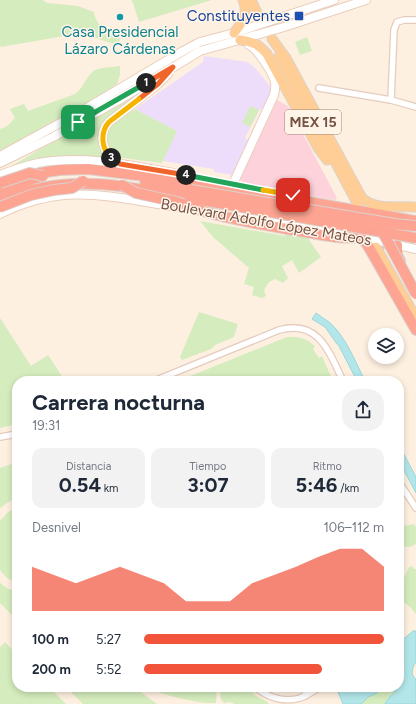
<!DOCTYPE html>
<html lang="es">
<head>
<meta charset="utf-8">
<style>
  :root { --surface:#fff; --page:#f2f2f3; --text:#1f2937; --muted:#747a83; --accent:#f2533b }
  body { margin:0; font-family:Figtree,sans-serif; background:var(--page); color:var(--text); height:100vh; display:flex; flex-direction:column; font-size:15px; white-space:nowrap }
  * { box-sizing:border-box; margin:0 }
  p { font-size:13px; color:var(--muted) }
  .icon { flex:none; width:22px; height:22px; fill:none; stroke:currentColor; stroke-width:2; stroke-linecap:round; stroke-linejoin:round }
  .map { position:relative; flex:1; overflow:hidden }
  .details { position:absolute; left:12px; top:376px; width:392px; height:316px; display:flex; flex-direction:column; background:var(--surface); border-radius:16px; box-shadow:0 2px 6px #0003 }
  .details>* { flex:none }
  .tools { position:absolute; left:368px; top:328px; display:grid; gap:8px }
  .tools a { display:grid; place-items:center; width:36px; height:36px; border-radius:50%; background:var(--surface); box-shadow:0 2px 6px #0003; font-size:20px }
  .pin { position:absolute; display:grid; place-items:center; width:34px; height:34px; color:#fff; margin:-17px; border-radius:8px; box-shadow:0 2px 6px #0006 }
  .km { position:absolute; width:20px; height:20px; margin:-10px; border-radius:50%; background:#222; color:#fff; font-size:11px; line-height:20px; text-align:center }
  .round { display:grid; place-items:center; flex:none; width:42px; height:42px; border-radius:16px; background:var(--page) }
  .head { display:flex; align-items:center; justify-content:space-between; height:68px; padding:0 20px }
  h1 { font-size:22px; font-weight:700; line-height:30px }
  .metrics { display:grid; grid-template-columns:repeat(3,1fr); gap:6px; height:68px; padding:4px 20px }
  .metrics div { display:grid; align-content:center; border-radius:10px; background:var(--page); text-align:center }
  .metrics b { font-size:20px; font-weight:700 }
  .metrics small { font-size:11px; font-weight:400 }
  .metrics p { font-size:11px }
  .chart { height:112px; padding:8px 20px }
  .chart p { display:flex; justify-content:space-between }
  .chart svg { width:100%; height:72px; margin-top:4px; fill:var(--accent); opacity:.7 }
  ul { padding:0 20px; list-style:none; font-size:13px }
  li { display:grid; grid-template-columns:64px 48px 1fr; align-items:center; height:30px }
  li i { height:10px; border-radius:5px; background:var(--accent) }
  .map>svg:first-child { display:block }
  .education { fill:#edddfa }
  .medical { fill:#fdd2db }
  .green { fill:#d5ecbe }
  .water { fill:#b3e6e9; stroke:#99d7db }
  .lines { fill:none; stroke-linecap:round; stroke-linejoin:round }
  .primary-tunnel { stroke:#dcc8b9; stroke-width:9; stroke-dasharray:9 4.5; stroke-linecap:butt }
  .street-casing { stroke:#e5ccbe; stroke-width:8 }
  .secondary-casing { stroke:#eacdbb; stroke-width:10 }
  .primary-casing { stroke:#dbd2cf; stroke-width:11 }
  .highway-casing { stroke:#dbd2cf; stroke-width:12 }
  .street { stroke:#fff; stroke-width:5.5 }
  .secondary { stroke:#fff; stroke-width:8 }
  .primary { stroke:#ffce96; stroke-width:9 }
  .highway { stroke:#fda492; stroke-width:10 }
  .highway-bridge-casing { stroke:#dbd2cf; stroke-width:12; stroke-linecap:butt }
  .highway-bridge { stroke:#fda492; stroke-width:10 }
  .split-1-casing { stroke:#fff; stroke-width:8 }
  .split-2-casing { stroke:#fff; stroke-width:8 }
  .split-3-casing { stroke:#fff; stroke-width:8 }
  .split-4-casing { stroke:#fff; stroke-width:8 }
  .split-5-casing { stroke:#fff; stroke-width:8 }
  .split-6-casing { stroke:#fff; stroke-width:8 }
  .split-1 { stroke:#22a559; stroke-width:5 }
  .split-2 { stroke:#f0652b; stroke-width:5 }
  .split-3 { stroke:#f5b400; stroke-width:5 }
  .split-4 { stroke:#f0652b; stroke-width:5 }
  .split-5 { stroke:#22a559; stroke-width:5 }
  .split-6 { stroke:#f5b400; stroke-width:5 }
  .transit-dot { fill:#1a4fb4; stroke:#fff4e8; stroke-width:1.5 }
  .culture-dot { fill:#0f9aa8; stroke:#fff4e8; stroke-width:1.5 }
  .labels { text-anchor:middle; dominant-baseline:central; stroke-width:3; stroke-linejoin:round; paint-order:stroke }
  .shield { fill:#fff4e8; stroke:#9f8376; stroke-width:1 }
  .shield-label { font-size:14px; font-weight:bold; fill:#765245 }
  .transit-label { font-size:15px; fill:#164399; stroke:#fff4e8; text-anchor:end }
  .culture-label { font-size:15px; fill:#0d838f; stroke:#fff4e8 }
  .street-label { font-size:15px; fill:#765245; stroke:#fff4e8 }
</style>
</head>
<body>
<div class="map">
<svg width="416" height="704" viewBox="0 0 416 704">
  <rect width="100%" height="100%" fill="#fef0e0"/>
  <polygon class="education" points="204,56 248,62 257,70 272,88 273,94 265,111 260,109 245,138 250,141 234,174 232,175 214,172 214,169 163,161 176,131 135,109 203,62"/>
  <polygon class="medical" points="277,100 288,106 337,198 335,200 247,185 239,179"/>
  <g class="green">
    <path d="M0,0h42l6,3 30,3 16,6c2,15 14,19 26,25l-1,8 -12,-3 -25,-9 -81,14 -1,-2z"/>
    <polygon points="131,0 212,0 139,22 133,3"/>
    <polygon points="307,37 312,51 300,55 295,42"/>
    <path d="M120,66v9l-3,9 -35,24 -29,17 -53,26v-22l6,-2 9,-9 -5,-9 14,-5 4,7 47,-17c9,-6 12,-20 20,-24 8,-3 18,-3 25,-4z"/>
    <polygon points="143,90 144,91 128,104 117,110 106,120 100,144 103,158 43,158 13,165"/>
    <polygon points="250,106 259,110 250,127 242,123"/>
    <path d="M135,109l42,22 -15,32 -48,-6c-17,-27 1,-35 21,-48z"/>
    <polygon points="200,221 285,236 286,233 307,237 321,257 299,273 292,260 282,266 288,278 283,283 275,279 269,282 264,290 266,296 262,298 252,295 254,287 244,284 249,268 213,237"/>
    <polygon points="199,312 238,324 234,337 215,345 211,349 182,360 180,357"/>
    <polygon points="0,318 31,366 48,355 65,381 17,381 17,424 0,428"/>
    <path d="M287,337c10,-1 21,1 28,10l-2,2 6,9 3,-2 11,25h-155z"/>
    <polygon points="17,462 17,498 7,503 0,508 0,468"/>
    <polygon points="17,508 17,584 6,577 0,570 0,521 8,512"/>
    <polygon points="414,524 416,527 416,544 410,547 399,546 399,527"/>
    <polygon points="412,566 414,569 416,569 416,614 410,607 399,598 399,589 409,567"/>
    <polygon points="0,583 7,588 17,592 17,620 0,603"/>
    <polygon points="5,642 17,655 17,687 49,687 66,704 0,704 0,647"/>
    <polygon points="66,687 134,687 157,704 83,704"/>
    <path d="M145,687h72l-1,16c-20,1 -52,-8 -71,-16z"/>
    <path d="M221,687h27l8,9 12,6v2h-33l-5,-2 -6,1c-5,-4 -4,-10 -3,-16z"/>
    <path d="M377,687h20c-2,7 -9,10 -12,17h-24l4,-5 12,-8z"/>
  </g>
  <g class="water">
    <path d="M316,313c4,3 9,6 13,9 16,13 27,41 36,59h-8l-19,-37h-1l-12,-17 -13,-8z"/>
    <polygon points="399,445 416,477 416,493 399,461"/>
    <path d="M413,631h3v31c-4,5 -6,14 0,17v25h-31c3,-7 10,-10 12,-17h2v-44z"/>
    <polygon points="336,687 377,687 377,693 368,697 361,704 343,704"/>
  </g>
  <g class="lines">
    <polyline class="primary-tunnel" points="375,235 384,249"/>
    <defs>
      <g id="street">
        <polyline points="319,88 391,100 416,107"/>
        <polyline points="391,100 394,30 397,22 404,20 416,20"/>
        <path d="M154,381l125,-51c40,-11 50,22 64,51"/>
        <polyline points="0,437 17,434"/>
        <polyline points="399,482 416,508"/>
        <path d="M255,687c12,10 29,16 45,11 7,-2 13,-7 20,-11"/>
        <polyline points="305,696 306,687"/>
      </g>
      <g id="secondary">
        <polyline points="0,156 75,115 183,51 200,42 234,33 334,0"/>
        <path d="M117,162c-14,-8 -20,-27 -8,-40l49,-38 10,-10"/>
        <polyline points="0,163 53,137 119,100 200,51 284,27 366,0"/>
        <path d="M0,175c13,-5 25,-9 38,-12 46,-8 90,2 135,10"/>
        <path d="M233,184l41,-89c1,-5 2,-9 1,-13 -2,-9 -18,-34 -26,-37"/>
        <path d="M0,214c68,-34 115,-15 185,-6"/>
        <polyline points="238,216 339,233"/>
        <polyline points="358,236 416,249"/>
      </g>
      <g id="primary">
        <polyline points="251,0 259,17"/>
        <path d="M234,33c8,-10 15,-20 9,-33"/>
        <path d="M272,39l14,19 76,140c12,12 36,8 52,9"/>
        <path d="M240,40c14,2 18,4 27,14l51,94 9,12"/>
        <polyline points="279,56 357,203"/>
        <polyline points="376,247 416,318"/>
      </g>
      <g id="highway">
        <polyline points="33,174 60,170 88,169 145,176 165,176 416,221"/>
        <polyline points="145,181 191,190"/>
        <polyline points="0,190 42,176"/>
        <path d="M0,201c43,-19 86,-21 132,-13 22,3 43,8 64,11"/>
        <path d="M203,211c30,9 60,14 90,19 22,3 45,10 67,7l7,7 49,86"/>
        <polyline points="397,245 397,255 400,261"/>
      </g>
    </defs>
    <use href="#street" class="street-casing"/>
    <use href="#secondary" class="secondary-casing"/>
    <use href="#primary" class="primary-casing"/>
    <use href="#highway" class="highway-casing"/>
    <use href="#street" class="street"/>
    <use href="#secondary" class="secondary"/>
    <use href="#primary" class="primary"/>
    <use href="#highway" class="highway"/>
    <defs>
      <g id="highway-bridge">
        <polyline points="0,183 30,173 43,176"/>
        <polyline points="122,185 136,193 177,202 203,211"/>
        <polyline points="191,190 395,224 416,226"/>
        <polyline points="189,196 202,200 416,238"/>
        <polyline points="0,207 31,195 54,190 72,188 83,181"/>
        <polyline points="381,229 416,294"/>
      </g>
    </defs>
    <use href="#highway-bridge" class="highway-bridge-casing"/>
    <use href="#highway-bridge" class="highway-bridge"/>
  </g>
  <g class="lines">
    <defs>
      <polyline id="split-1" points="78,122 146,83"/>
      <polyline id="split-2" points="139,99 158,84 173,67 146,83"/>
      <path id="split-3" d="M111,158c-10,-10 -11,-26 -2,-36l30,-23"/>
      <polyline id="split-4" points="111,158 120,164 186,175"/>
      <polyline id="split-5" points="186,175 263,190"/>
      <polyline id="split-6" points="263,190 293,195"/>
    </defs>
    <use href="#split-1" class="split-1-casing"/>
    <use href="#split-2" class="split-2-casing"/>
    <use href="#split-3" class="split-3-casing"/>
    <use href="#split-4" class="split-4-casing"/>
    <use href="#split-5" class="split-5-casing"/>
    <use href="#split-6" class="split-6-casing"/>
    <use href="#split-1" class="split-1"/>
    <use href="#split-2" class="split-2"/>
    <use href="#split-3" class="split-3"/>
    <use href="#split-4" class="split-4"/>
    <use href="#split-5" class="split-5"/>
    <use href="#split-6" class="split-6"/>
  </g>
  <rect class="transit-dot" x="294" y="11" width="10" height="10" rx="2"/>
  <circle class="culture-dot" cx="120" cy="17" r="4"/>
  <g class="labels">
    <rect class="shield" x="285" y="110" width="56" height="24" rx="3"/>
    <g class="shield-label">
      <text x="313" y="122">MEX 15</text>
    </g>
    <g class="transit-label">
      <text x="290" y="16">Constituyentes</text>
    </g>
    <g class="culture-label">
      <text x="120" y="32">Casa Presidencial<tspan x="120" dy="17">Lázaro Cárdenas</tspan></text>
    </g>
    <g class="street-label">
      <text transform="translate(266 222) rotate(10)">Boulevard Adolfo López Mateos</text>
    </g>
  </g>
</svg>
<div class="tools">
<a><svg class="icon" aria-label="layers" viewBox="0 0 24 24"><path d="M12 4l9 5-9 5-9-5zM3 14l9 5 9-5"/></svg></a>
</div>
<div class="pin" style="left:78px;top:122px;background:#1e9e55"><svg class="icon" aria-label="arrive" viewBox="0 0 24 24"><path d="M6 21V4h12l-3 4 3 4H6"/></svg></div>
<div class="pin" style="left:293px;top:195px;background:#d93025"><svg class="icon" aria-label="check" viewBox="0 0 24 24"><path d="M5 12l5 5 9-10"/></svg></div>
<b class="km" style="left:146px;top:83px">1</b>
<b class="km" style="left:111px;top:158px">3</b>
<b class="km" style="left:186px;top:175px">4</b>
<section class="details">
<div class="head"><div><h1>Carrera nocturna</h1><p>19:31</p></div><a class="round"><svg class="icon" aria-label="share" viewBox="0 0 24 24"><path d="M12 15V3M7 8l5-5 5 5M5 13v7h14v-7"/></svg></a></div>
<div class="metrics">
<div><p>Distancia</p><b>0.54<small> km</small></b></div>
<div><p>Tiempo</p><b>3:07</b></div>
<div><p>Ritmo</p><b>5:46<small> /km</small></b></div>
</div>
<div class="chart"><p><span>Desnivel</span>106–112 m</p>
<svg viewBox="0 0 160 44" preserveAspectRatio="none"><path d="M0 44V17L10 22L20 27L30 22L40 17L50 22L60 27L70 38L80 38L90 38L100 27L110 22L120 17L130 11L140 6L150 6L160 17V44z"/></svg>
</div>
<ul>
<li><b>100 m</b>5:27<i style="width:100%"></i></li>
<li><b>200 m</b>5:52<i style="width:74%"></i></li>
</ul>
</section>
</div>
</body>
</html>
